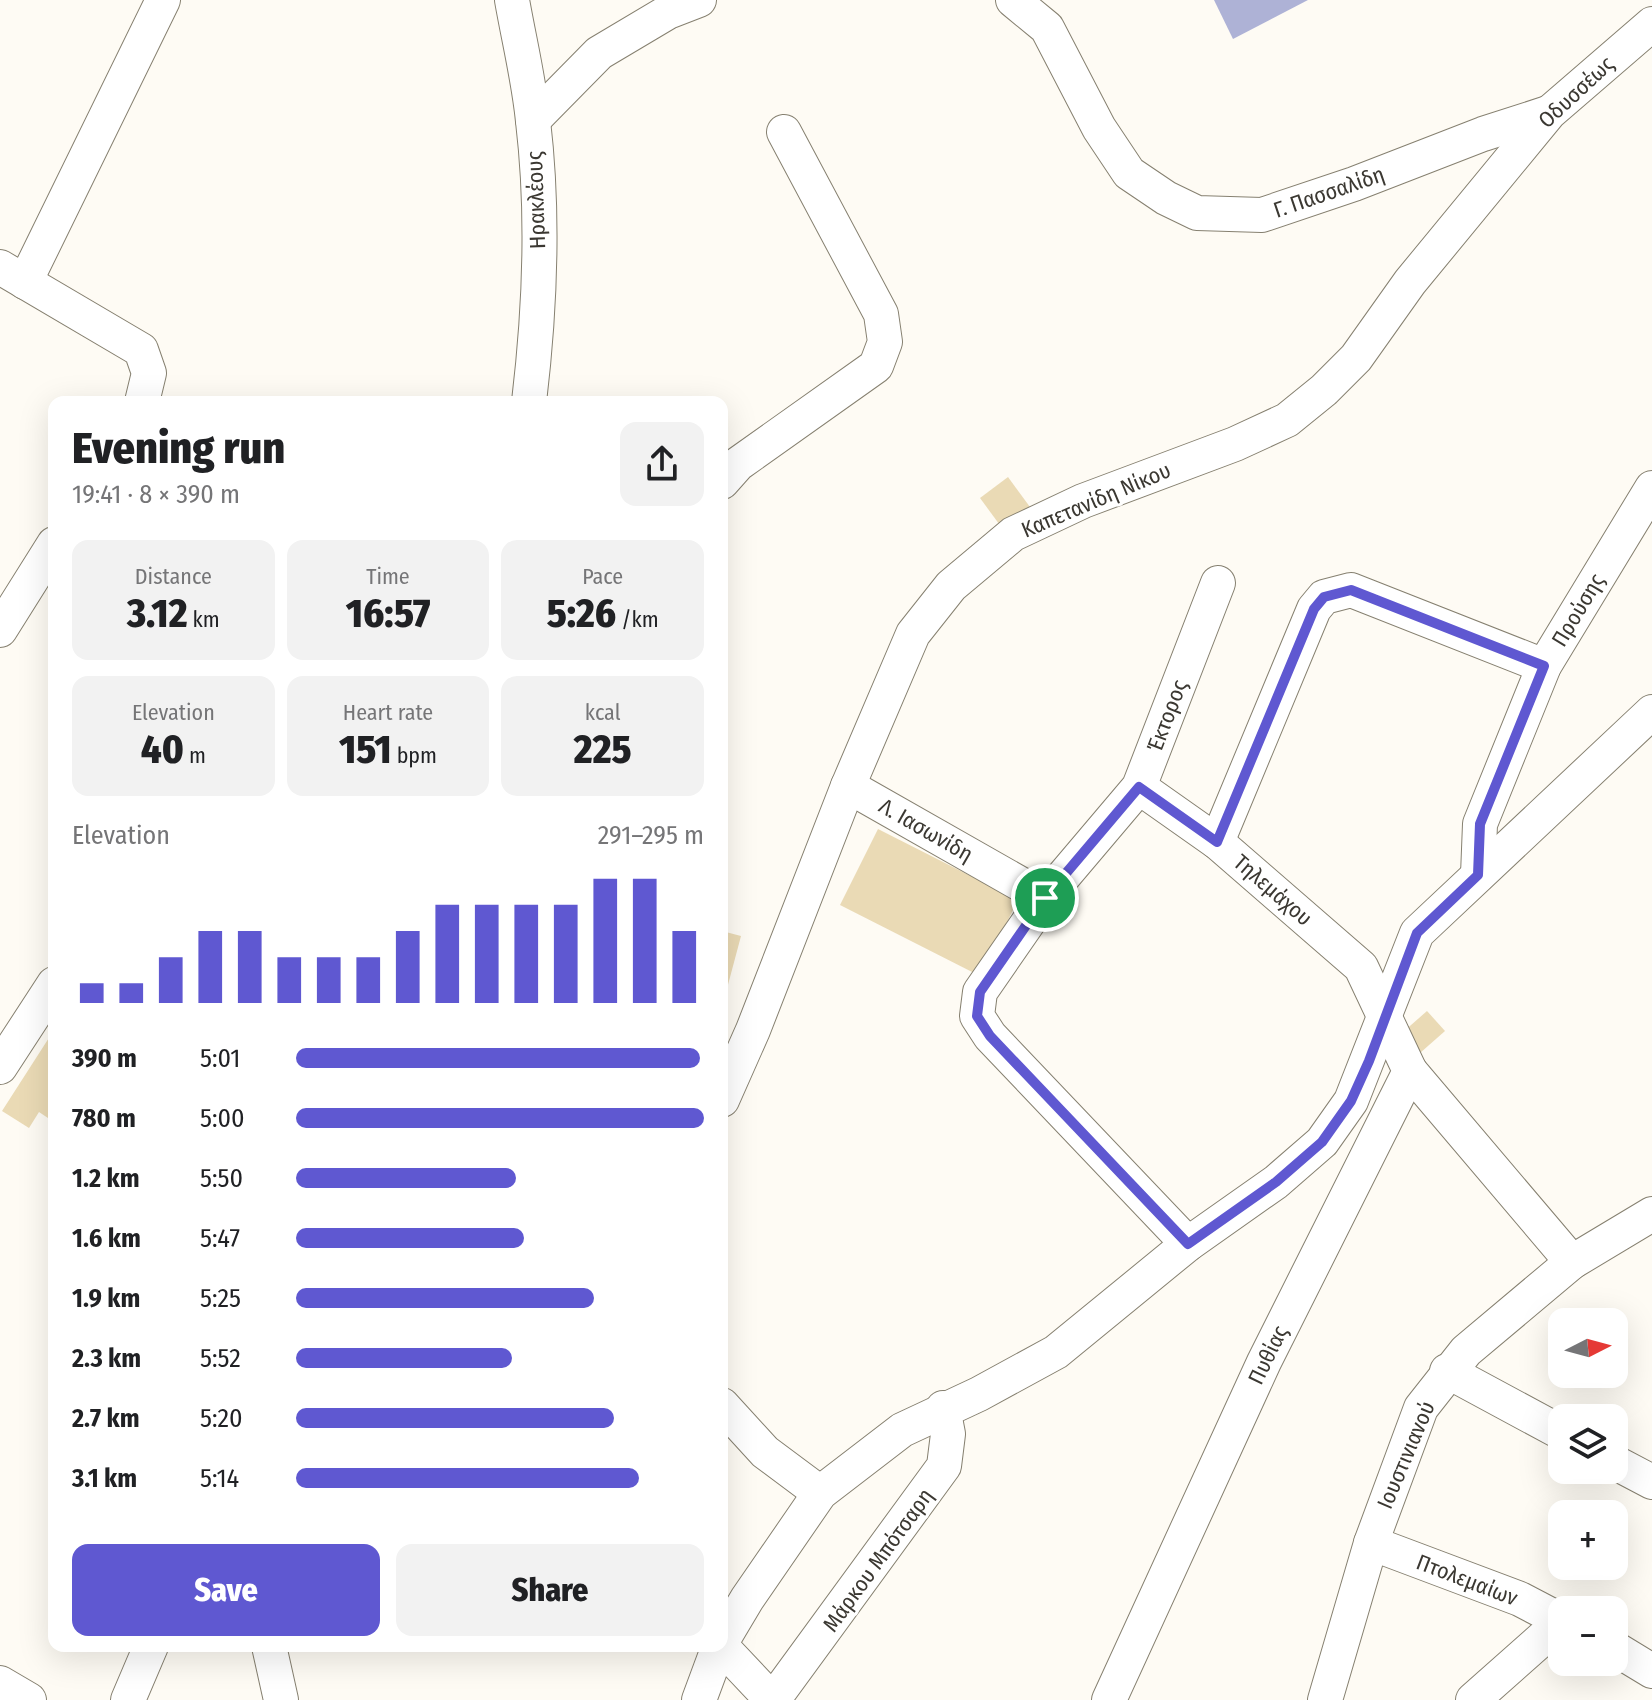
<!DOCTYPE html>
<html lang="en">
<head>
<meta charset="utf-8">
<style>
  :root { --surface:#fff; --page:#f2f2f2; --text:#202124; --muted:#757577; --accent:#5f58d1 }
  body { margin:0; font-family:"Fira Sans Condensed",sans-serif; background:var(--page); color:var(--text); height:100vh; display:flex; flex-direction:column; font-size:30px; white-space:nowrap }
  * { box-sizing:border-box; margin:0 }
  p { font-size:26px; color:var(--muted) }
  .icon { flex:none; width:44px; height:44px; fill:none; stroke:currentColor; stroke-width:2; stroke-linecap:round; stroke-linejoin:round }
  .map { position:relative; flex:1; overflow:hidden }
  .panel { position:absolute; left:48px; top:396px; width:680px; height:1256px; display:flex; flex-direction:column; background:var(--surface); border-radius:16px; box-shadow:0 8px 32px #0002 }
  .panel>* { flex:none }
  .needle { width:52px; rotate:84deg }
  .fabs { position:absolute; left:1548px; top:1308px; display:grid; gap:16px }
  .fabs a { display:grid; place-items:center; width:80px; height:80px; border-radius:16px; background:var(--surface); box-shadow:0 8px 32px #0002; font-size:40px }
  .pin { position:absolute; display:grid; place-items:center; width:68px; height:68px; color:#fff; margin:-34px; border:4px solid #fff; border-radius:50%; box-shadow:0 2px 8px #0007 }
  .round { display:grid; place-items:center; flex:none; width:84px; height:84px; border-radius:16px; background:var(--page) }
  .head { display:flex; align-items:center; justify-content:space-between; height:136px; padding:0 24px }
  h1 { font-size:44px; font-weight:800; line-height:60px }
  .stats { display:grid; grid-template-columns:repeat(3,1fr); gap:12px; height:136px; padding:8px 24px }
  .stats div { display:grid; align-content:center; border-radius:16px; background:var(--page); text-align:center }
  .stats b { font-size:40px; font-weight:800 }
  .stats small { font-size:22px; font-weight:400 }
  .stats p { font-size:22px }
  .chart { height:224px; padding:16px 24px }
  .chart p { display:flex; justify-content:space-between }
  .chart svg { width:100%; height:144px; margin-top:8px; stroke:var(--accent); stroke-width:6 }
  .button { display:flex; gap:16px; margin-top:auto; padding:16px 24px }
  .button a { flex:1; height:92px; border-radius:16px; background:var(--accent); color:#fff; font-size:32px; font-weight:800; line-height:92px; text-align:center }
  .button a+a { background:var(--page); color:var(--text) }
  ul { padding:0 24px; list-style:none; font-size:26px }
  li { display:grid; grid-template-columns:128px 96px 1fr; align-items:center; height:60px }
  li i { height:20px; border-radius:10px; background:var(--accent) }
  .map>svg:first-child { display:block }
  .forest { fill:#aeb2d6 }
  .building { fill:#eadab5 }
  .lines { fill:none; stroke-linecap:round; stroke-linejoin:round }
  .minor-casing { stroke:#868070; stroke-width:36 }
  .minor { stroke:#fff; stroke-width:34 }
  .route-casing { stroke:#fff; stroke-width:16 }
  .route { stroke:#5f58d1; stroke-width:10 }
  .labels { text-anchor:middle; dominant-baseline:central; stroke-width:6; stroke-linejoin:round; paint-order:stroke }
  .street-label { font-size:22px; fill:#3b3832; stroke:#fff }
</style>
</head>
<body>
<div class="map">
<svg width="1652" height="1700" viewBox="0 0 1652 1700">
  <rect width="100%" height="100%" fill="#fefbf4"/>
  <polygon class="forest" points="1214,0 1308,0 1233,39"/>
  <g class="building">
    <polygon points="1008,477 1030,507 1002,528 980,498"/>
    <polygon points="878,829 1018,900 980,976 840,905"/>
    <polygon points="722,931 741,936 725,996 722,995"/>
    <polygon points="1427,1011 1445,1031 1420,1053 1402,1033"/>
    <polygon points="54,1030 54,1122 39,1112 29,1128 2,1111"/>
  </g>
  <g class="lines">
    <defs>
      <g id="minor">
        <path d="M512,0c7,40 17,80 21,121 11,92 7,189 -4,281"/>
        <polyline points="1013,0 1047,28 1099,128 1129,173 1166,198 1197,213 1262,215 1354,184 1483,134 1548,113"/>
        <polyline points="533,120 599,53 668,12 699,0"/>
        <polyline points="0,267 141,350 149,373 142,402"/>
        <polyline points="25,282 163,0"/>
        <polyline points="722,482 738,464 876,366 885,342 881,314 784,132"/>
        <polyline points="0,630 54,544"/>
        <polyline points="848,786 1045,898"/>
        <polyline points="1217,842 1314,609 1324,597 1351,590 1544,666"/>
        <polyline points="1478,875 1480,824 1544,666 1652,488"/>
        <polyline points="0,1067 54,984"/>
        <polyline points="1410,1071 1572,1262"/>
        <polyline points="722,1100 753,1030 848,786 913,634 951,586 1013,534 1083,501 1235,444 1287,420 1324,390 1356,358 1410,282 1549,113 1652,24"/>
        <polyline points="1188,1244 990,1036 977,1016 980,992 1045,898 1139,787 1218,583"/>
        <polyline points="1447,1371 1562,1433"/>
        <polyline points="722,1405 765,1452 820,1493"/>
        <polyline points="1614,1462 1652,1482"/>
        <polyline points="1371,1543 1520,1599 1562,1621"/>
        <polyline points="722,1641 747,1599 820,1493 902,1430 979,1394 1056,1352 1188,1244 1276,1182 1322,1142 1351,1101 1417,933 1652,712"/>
        <polyline points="269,1646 281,1700"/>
        <polyline points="721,1646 772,1700"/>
        <polyline points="1614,1648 1652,1671"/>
        <polyline points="0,1683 29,1700"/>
        <polyline points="128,1700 151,1646"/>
        <polyline points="699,1700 719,1646"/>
        <polyline points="773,1700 944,1466 948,1434 943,1408"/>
        <polyline points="1109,1700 1264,1362 1410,1071 1361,967 1217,842 1139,787"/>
        <polyline points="1325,1700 1371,1543 1421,1408 1466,1351 1572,1262 1652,1214"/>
        <polyline points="1473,1700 1562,1621"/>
      </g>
    </defs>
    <use href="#minor" class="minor-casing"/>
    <use href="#minor" class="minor"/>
  </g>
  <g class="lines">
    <defs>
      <polygon id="route" points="1351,590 1544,666 1480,824 1478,875 1417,933 1369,1061 1351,1101 1322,1142 1276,1182 1188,1244 990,1036 977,1016 980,992 1045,898 1139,787 1217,842 1314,609 1324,597"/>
    </defs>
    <use href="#route" class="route-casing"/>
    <use href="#route" class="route"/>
  </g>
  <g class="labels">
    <g class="street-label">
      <text transform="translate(1576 92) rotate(-43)">Οδυσσέως</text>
      <text transform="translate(1329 192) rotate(-19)">Γ. Πασσαλίδη</text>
      <text transform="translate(536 200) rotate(-92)">Ηρακλέους</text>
      <text transform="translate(1096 500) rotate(-23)">Καπετανίδη Νίκου</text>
      <text transform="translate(1578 610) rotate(-59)">Προύσης</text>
      <text transform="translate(1167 716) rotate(-69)">Έκτορος</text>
      <text transform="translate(926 830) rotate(30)">Λ. Ιασωνίδη</text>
      <text transform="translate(1273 890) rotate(41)">Τηλεμάχου</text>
      <text transform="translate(1268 1355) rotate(-64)">Πυθίας</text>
      <text transform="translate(1406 1455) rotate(-67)">Ιουστινιανού</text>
      <text transform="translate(878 1560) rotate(-54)">Μάρκου Μπότσαρη</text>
      <text transform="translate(1467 1580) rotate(21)">Πτολεμαίων</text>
    </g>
  </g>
</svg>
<div class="fabs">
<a><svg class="needle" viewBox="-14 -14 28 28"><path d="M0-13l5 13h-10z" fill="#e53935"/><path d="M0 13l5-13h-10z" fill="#757577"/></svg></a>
<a><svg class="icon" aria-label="layers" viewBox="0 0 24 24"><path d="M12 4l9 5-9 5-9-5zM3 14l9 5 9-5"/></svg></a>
<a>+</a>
<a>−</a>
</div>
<div class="pin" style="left:1045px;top:898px;background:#1e9e55"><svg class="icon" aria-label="arrive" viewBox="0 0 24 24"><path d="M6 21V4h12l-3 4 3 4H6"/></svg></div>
<section class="panel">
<div class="head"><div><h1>Evening run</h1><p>19:41 · 8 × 390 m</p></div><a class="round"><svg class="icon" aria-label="share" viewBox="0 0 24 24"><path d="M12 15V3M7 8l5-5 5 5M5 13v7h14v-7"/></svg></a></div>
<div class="stats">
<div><p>Distance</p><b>3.12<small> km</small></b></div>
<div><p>Time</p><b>16:57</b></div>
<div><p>Pace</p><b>5:26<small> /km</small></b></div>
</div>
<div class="stats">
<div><p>Elevation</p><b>40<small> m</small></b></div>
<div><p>Heart rate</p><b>151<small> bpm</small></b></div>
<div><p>kcal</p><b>225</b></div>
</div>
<div class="chart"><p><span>Elevation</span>291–295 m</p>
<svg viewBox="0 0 160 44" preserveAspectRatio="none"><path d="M5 44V38M15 44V38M25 44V30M35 44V22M45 44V22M55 44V30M65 44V30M75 44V30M85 44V22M95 44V14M105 44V14M115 44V14M125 44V14M135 44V6M145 44V6M155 44V22"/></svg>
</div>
<ul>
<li><b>390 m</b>5:01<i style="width:99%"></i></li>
<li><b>780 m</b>5:00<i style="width:100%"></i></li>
<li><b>1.2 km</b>5:50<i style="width:54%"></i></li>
<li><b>1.6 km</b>5:47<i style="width:56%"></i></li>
<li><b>1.9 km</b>5:25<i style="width:73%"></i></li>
<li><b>2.3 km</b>5:52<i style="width:53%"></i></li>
<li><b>2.7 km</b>5:20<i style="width:78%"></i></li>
<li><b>3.1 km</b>5:14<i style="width:84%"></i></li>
</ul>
<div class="button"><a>Save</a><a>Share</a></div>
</section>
</div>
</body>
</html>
